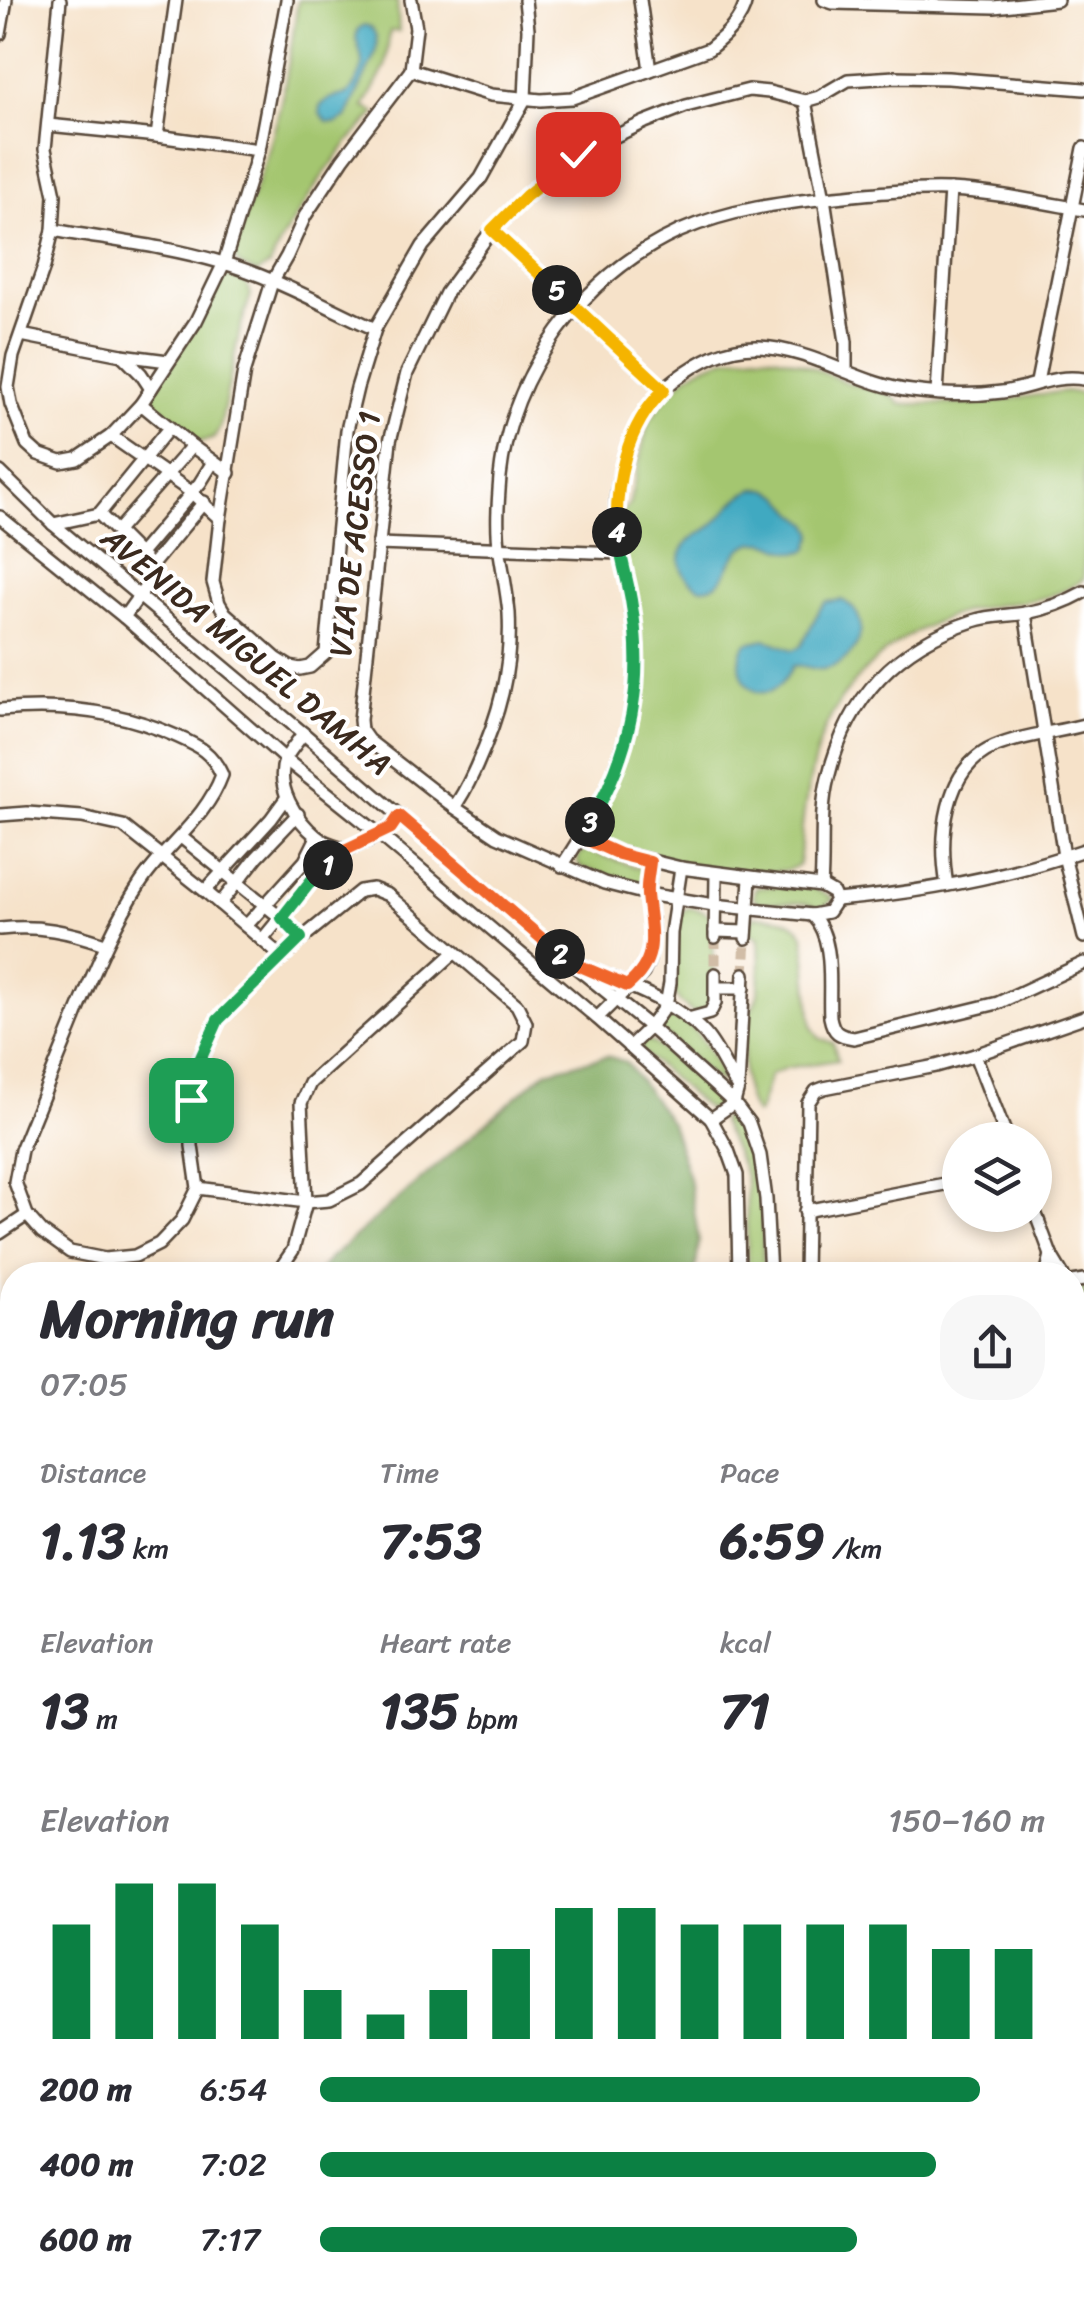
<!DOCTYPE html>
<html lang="en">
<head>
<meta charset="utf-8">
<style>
  :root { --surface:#fff; --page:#f7f7f7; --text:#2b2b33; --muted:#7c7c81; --accent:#0b8043 }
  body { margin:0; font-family:Sriracha,sans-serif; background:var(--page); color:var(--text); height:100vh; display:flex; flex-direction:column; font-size:38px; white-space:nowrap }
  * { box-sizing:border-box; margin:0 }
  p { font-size:32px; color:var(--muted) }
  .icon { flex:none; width:55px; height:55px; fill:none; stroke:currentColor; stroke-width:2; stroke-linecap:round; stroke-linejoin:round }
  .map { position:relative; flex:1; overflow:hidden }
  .sheet { position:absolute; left:0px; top:1262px; width:1085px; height:1038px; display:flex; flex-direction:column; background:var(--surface); border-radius:40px 40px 0 0; box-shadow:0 5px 15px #0003 }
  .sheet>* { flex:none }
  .tools { position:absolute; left:942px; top:1122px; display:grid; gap:20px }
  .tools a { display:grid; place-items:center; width:110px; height:110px; border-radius:50%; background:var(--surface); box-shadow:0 5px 15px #0003; font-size:50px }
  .pin { position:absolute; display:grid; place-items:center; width:85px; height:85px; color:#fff; margin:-42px; border-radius:20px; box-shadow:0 5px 15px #0006 }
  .km { position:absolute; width:50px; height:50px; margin:-25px; border-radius:50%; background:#222; color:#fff; font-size:28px; line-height:50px; text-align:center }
  .round { display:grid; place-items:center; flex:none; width:105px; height:105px; border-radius:40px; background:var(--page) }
  .headline { display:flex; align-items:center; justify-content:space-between; height:170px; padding:0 40px }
  h1 { font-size:55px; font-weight:800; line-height:75px }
  .metrics { display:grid; grid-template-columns:repeat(3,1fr); gap:15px; height:170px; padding:10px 40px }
  .metrics div { display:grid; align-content:center }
  .metrics b { font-size:50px; font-weight:800 }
  .metrics small { font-size:28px; font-weight:400 }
  .metrics p { font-size:28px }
  .chart { height:280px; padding:20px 40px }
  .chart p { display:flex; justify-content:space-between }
  .chart svg { width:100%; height:180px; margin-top:10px; stroke:var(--accent); stroke-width:6 }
  ul { padding:0 40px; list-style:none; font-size:32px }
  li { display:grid; grid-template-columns:160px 120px 1fr; align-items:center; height:75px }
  li i { height:25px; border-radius:12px; background:var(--accent) }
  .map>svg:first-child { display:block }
  .green { fill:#a4c670; stroke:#707847; stroke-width:2.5 }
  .forest { fill:#83ab62; stroke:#5f6a40; stroke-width:2.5 }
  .water { fill:#41a9c1; stroke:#3e6a70; stroke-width:2.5 }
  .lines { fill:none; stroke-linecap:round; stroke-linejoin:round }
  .minor-tunnel { stroke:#d1bda7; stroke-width:11; stroke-dasharray:11 5.5; stroke-linecap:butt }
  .minor-casing { stroke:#574638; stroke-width:16 }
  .minor { stroke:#fff; stroke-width:11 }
  .split-1-casing { stroke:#fff; stroke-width:20 }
  .split-2-casing { stroke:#fff; stroke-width:20 }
  .split-3-casing { stroke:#fff; stroke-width:20 }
  .split-4-casing { stroke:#fff; stroke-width:20 }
  .split-5-casing { stroke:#fff; stroke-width:20 }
  .split-6-casing { stroke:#fff; stroke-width:20 }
  .split-1 { stroke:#22a559; stroke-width:12 }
  .split-2 { stroke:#f0652b; stroke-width:12 }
  .split-3 { stroke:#f0652b; stroke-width:12 }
  .split-4 { stroke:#22a559; stroke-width:12 }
  .split-5 { stroke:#f5b400; stroke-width:12 }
  .split-6 { stroke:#f5b400; stroke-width:12 }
  .labels { text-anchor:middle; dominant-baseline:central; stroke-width:8; stroke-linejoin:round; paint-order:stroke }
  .street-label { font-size:32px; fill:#3b2a1e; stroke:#fff }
</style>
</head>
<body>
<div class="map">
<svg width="1084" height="2298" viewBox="0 0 1084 2298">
  <rect width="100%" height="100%" fill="#fff"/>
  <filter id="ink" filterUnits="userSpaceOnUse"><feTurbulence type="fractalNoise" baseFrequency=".01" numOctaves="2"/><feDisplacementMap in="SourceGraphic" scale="20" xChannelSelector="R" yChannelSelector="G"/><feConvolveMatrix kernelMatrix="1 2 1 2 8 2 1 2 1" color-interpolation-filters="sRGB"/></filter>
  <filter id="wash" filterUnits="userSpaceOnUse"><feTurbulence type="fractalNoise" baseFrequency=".0048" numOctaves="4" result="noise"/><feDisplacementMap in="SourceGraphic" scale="40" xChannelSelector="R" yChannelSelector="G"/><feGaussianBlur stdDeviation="2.25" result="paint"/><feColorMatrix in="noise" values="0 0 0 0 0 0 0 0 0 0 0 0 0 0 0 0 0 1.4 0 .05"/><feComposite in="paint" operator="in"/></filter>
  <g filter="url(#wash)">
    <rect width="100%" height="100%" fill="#f6e2c9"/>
    <g class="green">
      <path d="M298,0h99l2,31h-9l-5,36 -21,40 12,6 -27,28 -28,37 -38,59 -13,28 -13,8 -18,-8 -6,-9c8,-36 24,-69 35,-104 15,-49 23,-101 30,-152z"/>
      <path d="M229,276l16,6 6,12 -11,35 -20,99 -6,10c-5,2 -10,4 -16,3 -14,-2 -42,-31 -48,-44l72,-120z"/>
      <path d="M756,354c40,2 57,16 93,29 18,6 40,5 51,21h77l89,-13 18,3v185c-40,28 -73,20 -117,32 -68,18 -130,71 -150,140 -7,25 -12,50 -15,76 -1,12 -1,25 -3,38 -28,17 -125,-1 -158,-9 -15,-4 -31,-11 -45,-17l-4,-11 45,-129 -17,-186 9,-8 19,-82 20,-29 19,-18 15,-9 24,-9z"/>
      <path d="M587,851l53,17 4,4v8l-7,4 -57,-17c-3,-5 -3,-8 0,-14z"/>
      <polygon points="808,886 834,898 822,909 805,903 759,903 753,897 754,891 757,887"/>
      <path d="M688,908c14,1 24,4 26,19l-1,66 -3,15 -17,5 -13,-11 -8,-14 2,-71z"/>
      <path d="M755,916c20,1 36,1 49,18l8,93 7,11 14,5 5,17 -52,8 -16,7 -12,38 -3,1c-18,-29 -10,-65 -9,-98 19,-18 13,-53 13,-78l-11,-5 2,-11z"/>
      <path d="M668,1017c29,3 45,39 54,63l-2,2 -4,-2 -56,-50 3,-11z"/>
      <polygon points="647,1040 654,1043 715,1094 719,1101 718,1108 712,1110 707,1109 641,1051 642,1044"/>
      <path d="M728,1114l5,1c16,26 27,59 29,89 1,24 -1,48 2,71h-16l-2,-93 -3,-13 -23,-49z"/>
      <polygon points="1084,1287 1084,1434 1073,1438 1072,1288"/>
    </g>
    <polygon class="forest" points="607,1056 626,1062 671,1123 689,1178 699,1242 695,1275 316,1275 329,1259 546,1071"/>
    <g class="water">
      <path d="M364,25c14,3 14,18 11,29l-29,64 -10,5 -9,-1 -7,-8 1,-9 10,-7 17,-4c19,-25 16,-29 8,-56l2,-9z"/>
      <path d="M755,489h12l13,6 19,21 10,7 5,11 -6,16c-21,9 -34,-12 -55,-7 -31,9 -19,45 -52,45 -18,-9 -29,-26 -14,-45 7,-8 18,-11 26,-18 14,-13 23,-30 42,-36z"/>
      <path d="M842,600c35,18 16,63 -18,69 -12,2 -20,-6 -31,-3 -4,7 -8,15 -14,20 -28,23 -51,-20 -32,-43l18,-4 28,11 8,-4 19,-37 6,-7z"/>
    </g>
  </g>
  <g filter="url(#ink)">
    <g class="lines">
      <g class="minor-tunnel">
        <polyline points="715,937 715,974"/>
        <polyline points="744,974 746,938"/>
      </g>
      <defs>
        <g id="minor">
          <polyline points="60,0 45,149 55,195 53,230 44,267 13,356 8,387 11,404 27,444 38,454 61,462 77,459 111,436 141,404 196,321 224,263 259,150 287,0"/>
          <polyline points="411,0 416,28 411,70 343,159 305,216 287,256 272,282 244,371 220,519 213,582 219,603 225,613 277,659 290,667 300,669 310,667 326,653 347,430 357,388 375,329 423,246 481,178 525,99 528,29 525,0"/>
          <polyline points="640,0 650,70"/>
          <polyline points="824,0 833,3 994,7 1057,0"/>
          <polyline points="0,34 6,0"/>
          <path d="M411,70l80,25 50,5 31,-2 137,-49c16,-13 33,-28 37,-49"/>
          <polyline points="805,101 824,198 846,342 846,371"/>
          <polyline points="48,125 157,136 259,150"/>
          <polyline points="157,136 176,0"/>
          <path d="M53,230c56,10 113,16 167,32 54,15 105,44 155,67"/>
          <polyline points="492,230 663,390"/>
          <polyline points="21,335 122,355 168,361"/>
          <polyline points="122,355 141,374 151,389"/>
          <polyline points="1037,382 1084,148"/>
          <polyline points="937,393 950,190"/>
          <polyline points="141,404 192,446 229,473"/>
          <polyline points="111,436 191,492 220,519"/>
          <polyline points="0,472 53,524 303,733 567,960 650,1027 734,1103 749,1123 760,1155 766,1199 770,1275"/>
          <polyline points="99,514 169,428"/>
          <polyline points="0,517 124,617 285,759 380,835 597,1018 711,1119 728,1150 737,1175 739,1275"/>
          <polyline points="53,524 99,514 151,566 147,585 124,617"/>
          <polyline points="117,531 192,446"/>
          <polyline points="378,544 620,553"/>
          <polyline points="140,554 200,483 213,462"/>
          <polyline points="151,566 204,502"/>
          <path d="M1084,592c-18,10 -37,17 -58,21 -17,3 -36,2 -53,8 -77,25 -126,78 -145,157 -9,35 -4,72 -7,108l12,7 3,7 -8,12 -16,3c24,25 16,70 18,102 3,16 9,19 24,21l144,-35 86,-40"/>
          <polyline points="1025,613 1064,856 1084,937"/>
          <path d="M0,710c61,-6 120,1 176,26 22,10 35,15 46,39 -16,44 -57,71 -82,109 -27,41 -45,86 -64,131 -18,45 -37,90 -55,135l-6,32 12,33 15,17 28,20 35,7 30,-3 24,-12 23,-24 16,-32 -6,-42 -1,-46 8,-38 19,-42 83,-81 59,-48 13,-2 15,6 129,110 9,18 -3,18 -162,143 -32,16 -23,2 -108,-14"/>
          <path d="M303,733c-5,9 -14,18 -18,27 -10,27 11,60 32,77 9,7 20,9 30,12 20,-8 39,-14 52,-33"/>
          <path d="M454,807c10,-13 15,-25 22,-40 23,-51 36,-96 33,-154 -2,-20 -6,-40 -9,-60 -4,-24 -2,-51 0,-76 11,-105 83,-202 180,-246 50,-22 102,-28 155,-34 38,-4 76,-8 114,-7 45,2 91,12 135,20"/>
          <polyline points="0,815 27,813 82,817 123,826 205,891 282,957"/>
          <polyline points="181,837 281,918 301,939"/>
          <polyline points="581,837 619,853 681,868 821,886"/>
          <path d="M562,866c37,-56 65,-104 73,-173 4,-32 2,-66 -5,-98 -6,-30 -15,-59 -14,-90 1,-25 9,-50 19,-73 10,-21 22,-39 41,-53 25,-19 51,-33 83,-32 54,2 100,38 153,44 29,4 61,5 90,1 29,-4 53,-18 82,-13"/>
          <path d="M947,885c-8,-46 -4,-116 47,-138 28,-12 60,-14 90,-22"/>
          <polyline points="205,891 271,819 287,797"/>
          <path d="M836,900c83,-7 169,-23 248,-50"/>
          <polyline points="220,904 257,857 298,814"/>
          <polyline points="812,915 714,905 647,894 604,883 497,836 454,807 368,740 361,730 360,720 390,441 407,373 446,293 492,230 526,196 578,154 645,122 686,106 749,90 769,92 805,101 819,97 848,80 895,77 948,78 1084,89"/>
          <polyline points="246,926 305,861 317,837"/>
          <path d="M0,929c40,-4 67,2 105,15"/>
          <polyline points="715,931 746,932"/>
          <polyline points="715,937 716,874"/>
          <polyline points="746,938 750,878"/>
          <polyline points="262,940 318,872 347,849"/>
          <path d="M581,966c41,18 94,34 124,68 13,15 22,37 33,54"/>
          <polyline points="716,988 744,988"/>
          <polyline points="597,1018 643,973 649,959 652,930 647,894 650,861"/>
          <polyline points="688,1019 710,1013 715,1003 715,974"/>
          <polyline points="629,1047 650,1027 666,1005 670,983 671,933 681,868"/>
          <polyline points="975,1055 1008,1140"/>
          <polyline points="711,1119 734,1103 738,1088 744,974"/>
          <polyline points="805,1211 960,1181"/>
          <polyline points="1035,1212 1051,1255 1063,1275"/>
          <polyline points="0,1233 27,1215"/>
          <polyline points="276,1275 293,1250 306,1202 301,1103 310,1083 455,952"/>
          <polyline points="805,1275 808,1103 816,1091 824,1088 936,1066 975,1055 1084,1017"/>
          <polyline points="1046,1275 1051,1255"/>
          <polyline points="1072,1282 1084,1280"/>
          <polyline points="0,1339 12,1347"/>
          <polyline points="1072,1445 1084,1439"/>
          <polyline points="0,1464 12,1468"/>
          <polyline points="1072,1543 1084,1545"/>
          <polyline points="0,1579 12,1582"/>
          <polyline points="1072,1750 1084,1743"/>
          <polyline points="1072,1867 1084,1867"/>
          <polyline points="0,1957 12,1952"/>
          <polyline points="1072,1972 1084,1977"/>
          <polyline points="316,2288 319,2298"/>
          <polyline points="427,2288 439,2298"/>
          <polyline points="743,2288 744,2298"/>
          <polyline points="787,2288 787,2298"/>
          <polyline points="806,2288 807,2298"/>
          <polyline points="1001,2288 1013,2298"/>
          <polyline points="1059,2288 1063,2298"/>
          <polyline points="0,2297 160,2293 239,2288"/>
          <polyline points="455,2298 464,2288"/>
          <polyline points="689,2298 698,2288"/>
        </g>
      </defs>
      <use href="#minor" class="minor-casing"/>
      <use href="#minor" class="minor"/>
    </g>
  </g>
  <g class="lines" filter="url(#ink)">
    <defs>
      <polyline id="split-1" points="191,1100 199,1062 218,1020 301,938 282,918 318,872 328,865"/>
      <polyline id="split-2" points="328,865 347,849 391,828 399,816 560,954"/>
      <path id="split-3" d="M560,954l6,6 61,26c33,-27 24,-53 20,-91 -1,-11 2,-23 3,-33l-31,-8 -38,-17 9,-15"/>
      <path id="split-4" d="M590,822c42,-71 55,-141 41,-222 -4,-23 -11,-44 -14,-68"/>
      <path id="split-5" d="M557,290l107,100c-38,36 -49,92 -47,142"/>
      <polyline id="split-6" points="557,290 492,230 526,196 578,154"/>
    </defs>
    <use href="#split-1" class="split-1-casing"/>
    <use href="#split-2" class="split-2-casing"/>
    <use href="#split-3" class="split-3-casing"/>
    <use href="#split-4" class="split-4-casing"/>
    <use href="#split-5" class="split-5-casing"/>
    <use href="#split-6" class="split-6-casing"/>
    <use href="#split-1" class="split-1"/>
    <use href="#split-2" class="split-2"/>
    <use href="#split-3" class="split-3"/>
    <use href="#split-4" class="split-4"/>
    <use href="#split-5" class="split-5"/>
    <use href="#split-6" class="split-6"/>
  </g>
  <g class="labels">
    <g class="street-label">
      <text transform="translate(355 534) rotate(-83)">VIA DE ACESSO 1</text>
      <text transform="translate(246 651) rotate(40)">AVENIDA MIGUEL DAMHA</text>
    </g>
  </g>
</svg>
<div class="tools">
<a><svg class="icon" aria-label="layers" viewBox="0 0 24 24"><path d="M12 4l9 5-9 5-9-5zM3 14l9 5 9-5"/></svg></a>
</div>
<div class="pin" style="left:191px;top:1100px;background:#1e9e55"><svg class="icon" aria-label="arrive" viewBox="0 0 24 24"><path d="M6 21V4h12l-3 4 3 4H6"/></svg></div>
<div class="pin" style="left:578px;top:154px;background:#d93025"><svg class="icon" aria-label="check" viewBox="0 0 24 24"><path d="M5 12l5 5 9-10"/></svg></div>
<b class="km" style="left:328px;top:865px">1</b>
<b class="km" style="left:560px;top:954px">2</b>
<b class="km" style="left:590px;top:822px">3</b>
<b class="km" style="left:617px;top:532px">4</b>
<b class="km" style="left:557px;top:290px">5</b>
<section class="sheet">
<div class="headline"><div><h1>Morning run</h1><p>07:05</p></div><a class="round"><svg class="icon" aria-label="share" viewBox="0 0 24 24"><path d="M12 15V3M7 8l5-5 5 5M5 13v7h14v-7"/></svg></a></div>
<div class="metrics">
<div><p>Distance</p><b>1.13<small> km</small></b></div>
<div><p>Time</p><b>7:53</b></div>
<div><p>Pace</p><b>6:59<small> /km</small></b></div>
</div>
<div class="metrics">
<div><p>Elevation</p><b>13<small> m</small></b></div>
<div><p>Heart rate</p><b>135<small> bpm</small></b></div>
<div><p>kcal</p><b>71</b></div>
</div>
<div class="chart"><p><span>Elevation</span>150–160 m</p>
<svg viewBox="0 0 160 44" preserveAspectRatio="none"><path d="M5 44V16M15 44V6M25 44V6M35 44V16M45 44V32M55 44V38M65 44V32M75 44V22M85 44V12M95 44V12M105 44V16M115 44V16M125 44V16M135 44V16M145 44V22M155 44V22"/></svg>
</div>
<ul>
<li><b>200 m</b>6:54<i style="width:91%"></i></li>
<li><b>400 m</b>7:02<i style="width:85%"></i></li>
<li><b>600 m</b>7:17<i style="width:74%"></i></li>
</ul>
</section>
</div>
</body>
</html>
